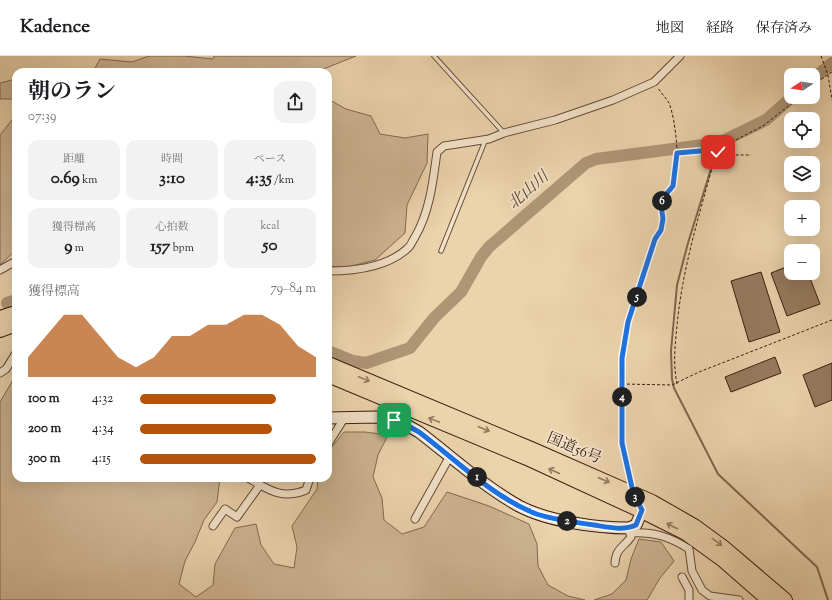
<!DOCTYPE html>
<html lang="ja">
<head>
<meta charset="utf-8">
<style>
  :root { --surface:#fff; --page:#f2f2f2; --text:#202124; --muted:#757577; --line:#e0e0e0; --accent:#b45309 }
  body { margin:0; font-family:"Sorts Mill Goudy","Noto Serif JP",serif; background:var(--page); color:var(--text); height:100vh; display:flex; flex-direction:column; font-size:15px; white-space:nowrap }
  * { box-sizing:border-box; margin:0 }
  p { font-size:13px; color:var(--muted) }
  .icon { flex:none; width:22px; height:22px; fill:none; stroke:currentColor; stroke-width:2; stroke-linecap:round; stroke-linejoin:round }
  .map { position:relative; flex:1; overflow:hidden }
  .panel { position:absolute; left:12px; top:12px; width:320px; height:414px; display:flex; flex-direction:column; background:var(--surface); border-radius:12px; box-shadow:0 4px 16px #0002 }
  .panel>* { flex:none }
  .needle { width:26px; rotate:258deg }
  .tools { position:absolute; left:784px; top:12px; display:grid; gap:8px }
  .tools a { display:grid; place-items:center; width:36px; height:36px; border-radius:8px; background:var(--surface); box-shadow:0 4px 16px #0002; font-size:20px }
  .pin { position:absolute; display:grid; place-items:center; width:34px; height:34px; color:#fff; margin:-17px; border-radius:8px; box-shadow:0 2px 6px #0006 }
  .km { position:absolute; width:20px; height:20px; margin:-10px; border-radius:50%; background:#222; color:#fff; font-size:11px; line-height:20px; text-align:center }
  .round { display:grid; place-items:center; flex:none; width:42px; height:42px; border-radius:12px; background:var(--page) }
  .headline { display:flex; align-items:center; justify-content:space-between; height:68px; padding:0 16px }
  h1 { font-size:22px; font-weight:700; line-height:30px }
  .metrics { display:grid; grid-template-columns:repeat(3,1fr); gap:6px; height:68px; padding:4px 16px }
  .metrics div { display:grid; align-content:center; border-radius:10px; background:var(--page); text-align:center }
  .metrics b { font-size:17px; font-weight:700 }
  .metrics small { font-size:11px; font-weight:400 }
  .metrics p { font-size:11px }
  .chart { height:112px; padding:8px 16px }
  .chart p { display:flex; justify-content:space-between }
  .chart svg { width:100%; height:72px; margin-top:4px; fill:var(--accent); opacity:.7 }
  ul { padding:0 16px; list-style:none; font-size:13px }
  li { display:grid; grid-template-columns:64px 48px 1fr; align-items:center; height:30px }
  li i { height:10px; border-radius:5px; background:var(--accent) }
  header { display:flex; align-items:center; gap:24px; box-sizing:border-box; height:56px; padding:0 20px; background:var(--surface); border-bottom:1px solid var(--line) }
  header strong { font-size:19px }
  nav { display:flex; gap:22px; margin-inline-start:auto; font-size:14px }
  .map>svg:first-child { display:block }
  .green { fill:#cdb491; stroke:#836850 }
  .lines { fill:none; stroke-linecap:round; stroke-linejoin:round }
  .stream { stroke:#7f654c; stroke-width:2 }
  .river { stroke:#ae9576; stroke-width:12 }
  .building { fill:#967b60; stroke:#391c0e }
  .lane-casing { stroke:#664a36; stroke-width:5.5 }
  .street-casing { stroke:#664a36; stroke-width:9 }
  .secondary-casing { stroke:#391c0e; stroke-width:13 }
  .highway-casing { stroke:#391c0e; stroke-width:16 }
  .path { stroke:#391c0e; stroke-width:1; stroke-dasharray:3 2; stroke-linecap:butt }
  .lane { stroke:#f2e2c9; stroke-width:3.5 }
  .street { stroke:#f2e2c9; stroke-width:7 }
  .secondary { stroke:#f2e2c9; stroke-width:11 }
  .highway { stroke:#ebd3ac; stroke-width:14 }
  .oneway { stroke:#92785d }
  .route-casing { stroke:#fff; stroke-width:8 }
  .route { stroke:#1a73e8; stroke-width:5 }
  .labels { text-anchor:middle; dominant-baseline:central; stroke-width:3.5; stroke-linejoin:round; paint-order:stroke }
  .street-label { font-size:15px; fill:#391c0e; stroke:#f2e2c9 }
  .water-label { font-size:16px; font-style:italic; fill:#624632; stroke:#f2e2c9 }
</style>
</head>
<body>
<header>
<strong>Kadence</strong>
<nav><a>地図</a><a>経路</a><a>保存済み</a></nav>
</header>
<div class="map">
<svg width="832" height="544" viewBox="0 0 832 544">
  <rect width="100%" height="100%" fill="#ebd3ac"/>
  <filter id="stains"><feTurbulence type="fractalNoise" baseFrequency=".005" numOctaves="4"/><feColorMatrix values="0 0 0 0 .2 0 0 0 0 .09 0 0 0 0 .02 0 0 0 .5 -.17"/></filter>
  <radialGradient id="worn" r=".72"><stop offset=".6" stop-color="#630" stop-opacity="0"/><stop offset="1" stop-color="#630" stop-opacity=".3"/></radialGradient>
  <g class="green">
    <polygon points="149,0 184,0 213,3 214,0 356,0 326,12 308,16 93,16 100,3 132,6"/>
    <polygon points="16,23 16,43 0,43 0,27"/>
    <polygon points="328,43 346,53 371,60 380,78 405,82 428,78 427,107 407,149 405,177 375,204 344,212 328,210"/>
    <polygon points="16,59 16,194 0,209 0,79"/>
    <polygon points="16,319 16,422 220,422 217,446 204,464 195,486 185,505 179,528 196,541 213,529 215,508 235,472 256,468 261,489 274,508 294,512 297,491 292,470 317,433 318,422 328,422 328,396 344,376 365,376 388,379 378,399 373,421 382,442 384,464 402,478 424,471 447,436 489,450 529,468 537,488 538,510 548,529 568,540 585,544 0,544 0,346"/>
    <polygon points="639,483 661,486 674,505 660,522 647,544 594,544 612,538 626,524 631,503"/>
  </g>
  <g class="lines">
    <polyline class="stream" points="719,87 688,187 677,229 671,295 672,323 674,332 718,418 817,511 828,544"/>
    <g class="river">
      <polyline points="813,23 832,7"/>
      <polyline points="7,247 16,244"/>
      <polyline points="328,295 353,305 366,307 410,292 434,262 461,236 481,201 489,191 586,107 596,103 719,87 766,64 792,41"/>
    </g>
  </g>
  <g class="building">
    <polygon points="791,209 791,217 808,217 820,248 787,260 771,217"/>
    <polygon points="761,216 780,276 749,286 731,225"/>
    <polygon points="775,301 781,317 731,336 725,321"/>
    <polygon points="832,307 832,344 815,351 803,319"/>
  </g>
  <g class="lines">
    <defs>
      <g id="lane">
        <polyline points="434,0 504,77"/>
        <polyline points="441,195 485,85"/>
      </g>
      <g id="street">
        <polyline points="0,214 16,205"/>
        <path d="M328,215c26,0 61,-4 81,-24 2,-2 4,-7 6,-10 15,-26 18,-56 22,-85l7,-6 45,-7 15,-6 51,-13 58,-20 41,-18 26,-26"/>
        <polyline points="0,317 6,313 16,297"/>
        <polyline points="328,388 345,361"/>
        <path d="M248,422c21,12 34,22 58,12l4,-12"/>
        <polyline points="415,463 450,400"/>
        <polyline points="213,470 225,453 237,461 260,429"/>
        <path d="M630,477c23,-2 40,4 59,16l3,22 10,19 8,6 29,4"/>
        <path d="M615,507c1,-15 8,-15 16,-26l-2,-7"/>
        <polyline points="682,521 689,534 689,544"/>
      </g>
      <path id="secondary" d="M328,362l49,-1 26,6 16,9c33,25 64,54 100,74 28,15 77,22 110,22l7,-3 6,-14"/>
      <g id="highway">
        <polyline points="0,262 16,257"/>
        <polyline points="0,274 16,268"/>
        <polyline points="328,308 531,393 652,446 694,470 724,492 785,544"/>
        <polyline points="328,319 527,402 642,455 686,477 722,503 769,544"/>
      </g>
    </defs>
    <use href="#lane" class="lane-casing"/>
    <use href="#street" class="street-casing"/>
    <use href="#secondary" class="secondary-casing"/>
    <use href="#highway" class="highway-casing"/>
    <g class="path">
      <polyline points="821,0 828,19 832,44"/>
      <polyline points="813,29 832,16"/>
      <polyline points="720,93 722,99 751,99"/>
      <polyline points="678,97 712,94 718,96"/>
      <polyline points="622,328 672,329 699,316 832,264"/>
      <path d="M677,328c-4,-20 -2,-39 0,-58 5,-57 23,-113 38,-169l5,-9 43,-22 37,-29"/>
      <path d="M631,425l-9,-38v-84l6,-37 27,-83c12,-18 4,-18 6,-35 2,-8 9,-11 12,-18 8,-17 3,-66 -4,-83 -3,-5 -8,-10 -11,-15"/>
    </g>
    <use href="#lane" class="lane"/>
    <use href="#street" class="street"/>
    <use href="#secondary" class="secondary"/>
    <use href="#highway" class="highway"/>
  </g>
  <defs><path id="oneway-shaft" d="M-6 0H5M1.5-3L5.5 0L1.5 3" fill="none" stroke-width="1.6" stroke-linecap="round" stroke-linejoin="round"/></defs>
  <g class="oneway">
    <use href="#oneway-shaft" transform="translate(364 323) rotate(22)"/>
    <use href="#oneway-shaft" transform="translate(434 364) rotate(-158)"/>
    <use href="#oneway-shaft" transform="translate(484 373) rotate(23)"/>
    <use href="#oneway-shaft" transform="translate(554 415) rotate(-156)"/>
    <use href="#oneway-shaft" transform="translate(604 424) rotate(23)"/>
    <use href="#oneway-shaft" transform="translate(672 470) rotate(-153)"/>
    <use href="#oneway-shaft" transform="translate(717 486) rotate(36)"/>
  </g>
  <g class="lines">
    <defs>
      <path id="route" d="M394,364l9,3 16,9c36,27 73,64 115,81 18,7 40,9 60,12 13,2 29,6 42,0l6,-15 -9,-18 -11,-49v-85l6,-36 27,-83 6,-9 2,-11 -2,-15 2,-6 10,-12 4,-33 35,-3 6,2"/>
    </defs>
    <use href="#route" class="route-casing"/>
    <use href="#route" class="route"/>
  </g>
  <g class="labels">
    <g class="street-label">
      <text transform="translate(574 393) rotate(23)">国道56号</text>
    </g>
    <g class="water-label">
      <text transform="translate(529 135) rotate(-41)">北山川</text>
    </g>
  </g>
  <rect width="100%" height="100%" filter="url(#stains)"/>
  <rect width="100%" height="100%" fill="url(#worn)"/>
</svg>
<div class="tools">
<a><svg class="needle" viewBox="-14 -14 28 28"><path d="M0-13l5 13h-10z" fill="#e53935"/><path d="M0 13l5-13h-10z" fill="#757577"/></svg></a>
<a><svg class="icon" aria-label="locate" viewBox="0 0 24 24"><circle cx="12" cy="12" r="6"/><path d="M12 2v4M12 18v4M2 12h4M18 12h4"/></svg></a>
<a><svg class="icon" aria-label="layers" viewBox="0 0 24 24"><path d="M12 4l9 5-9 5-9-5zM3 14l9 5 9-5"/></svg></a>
<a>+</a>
<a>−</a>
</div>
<div class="pin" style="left:394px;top:364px;background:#1e9e55"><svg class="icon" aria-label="arrive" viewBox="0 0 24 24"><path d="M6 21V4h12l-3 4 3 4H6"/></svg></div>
<div class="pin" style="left:718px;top:96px;background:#d93025"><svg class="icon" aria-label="check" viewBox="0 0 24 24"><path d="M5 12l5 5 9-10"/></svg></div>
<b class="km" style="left:477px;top:421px">1</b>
<b class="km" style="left:567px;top:465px">2</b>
<b class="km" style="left:635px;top:441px">3</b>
<b class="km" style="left:622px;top:341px">4</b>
<b class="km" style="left:637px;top:241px">5</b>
<b class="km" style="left:662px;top:145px">6</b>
<section class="panel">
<div class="headline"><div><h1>朝のラン</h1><p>07:39</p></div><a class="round"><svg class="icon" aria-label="share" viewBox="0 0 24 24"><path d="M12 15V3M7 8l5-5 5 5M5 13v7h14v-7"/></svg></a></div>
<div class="metrics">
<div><p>距離</p><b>0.69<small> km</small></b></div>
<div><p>時間</p><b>3:10</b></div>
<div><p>ペース</p><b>4:35<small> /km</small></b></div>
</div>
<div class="metrics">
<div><p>獲得標高</p><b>9<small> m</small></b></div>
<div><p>心拍数</p><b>157<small> bpm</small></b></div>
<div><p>kcal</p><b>50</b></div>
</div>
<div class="chart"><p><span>獲得標高</span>79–84 m</p>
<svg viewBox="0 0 160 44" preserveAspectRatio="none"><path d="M0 44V32L10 19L20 6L30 6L40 19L50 32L60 38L70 32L80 19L90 19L100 12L110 12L120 6L130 6L140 12L150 25L160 32V44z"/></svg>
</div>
<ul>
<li><b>100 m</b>4:32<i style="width:77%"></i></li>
<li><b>200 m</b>4:34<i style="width:75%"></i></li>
<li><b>300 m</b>4:15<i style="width:100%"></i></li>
</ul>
</section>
</div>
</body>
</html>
